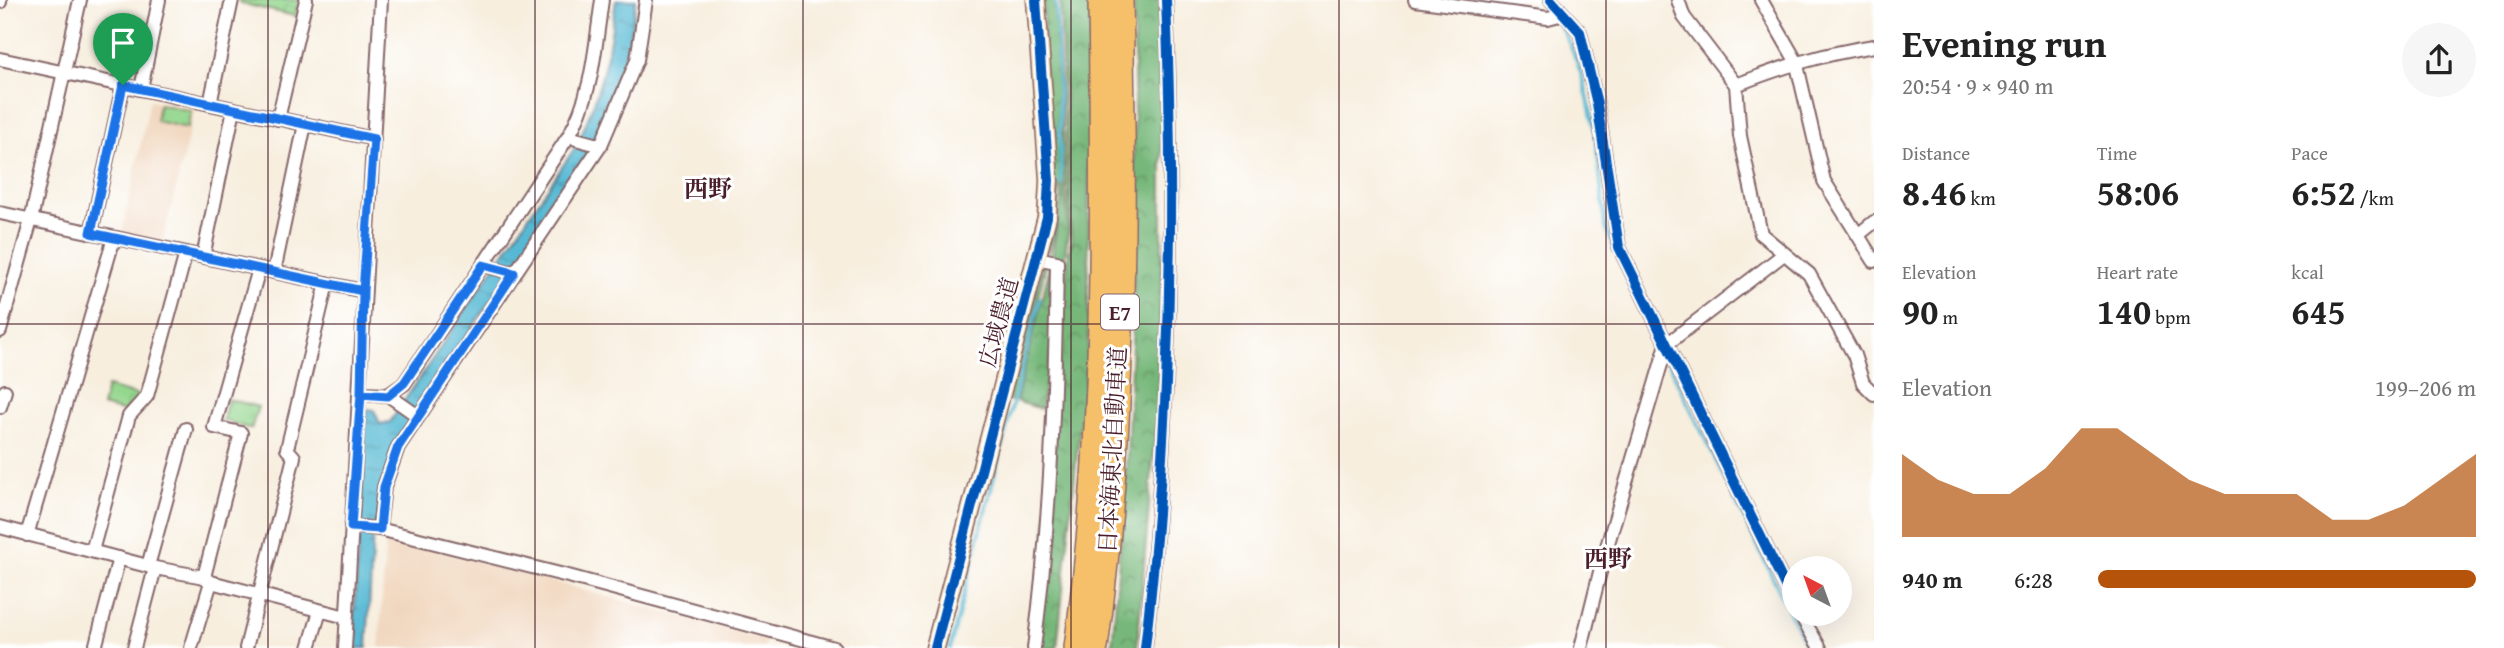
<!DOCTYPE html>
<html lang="en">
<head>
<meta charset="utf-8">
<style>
  :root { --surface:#fff; --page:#f6f6f6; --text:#222; --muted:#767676; --accent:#b45309 }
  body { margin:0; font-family:"Gentium Book Plus","Noto Serif JP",serif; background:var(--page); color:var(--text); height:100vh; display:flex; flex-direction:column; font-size:26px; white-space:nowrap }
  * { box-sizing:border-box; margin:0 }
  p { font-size:23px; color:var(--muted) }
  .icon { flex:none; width:38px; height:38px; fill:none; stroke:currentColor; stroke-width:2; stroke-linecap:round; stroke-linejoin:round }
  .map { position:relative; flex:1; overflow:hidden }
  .drawer { display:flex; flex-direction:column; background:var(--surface); width:630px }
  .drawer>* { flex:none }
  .needle { width:46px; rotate:319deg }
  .tools { position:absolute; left:1782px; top:556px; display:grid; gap:14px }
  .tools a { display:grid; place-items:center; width:70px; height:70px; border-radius:50%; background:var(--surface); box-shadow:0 7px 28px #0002; font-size:35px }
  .pin { position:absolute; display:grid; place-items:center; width:60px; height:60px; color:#fff; margin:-72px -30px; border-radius:50% 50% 50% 0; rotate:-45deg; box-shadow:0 0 7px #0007 }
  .pin .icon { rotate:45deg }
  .round { display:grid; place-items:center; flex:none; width:74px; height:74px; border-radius:37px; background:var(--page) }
  .overview { display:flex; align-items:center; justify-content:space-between; height:119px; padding:0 28px }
  h1 { font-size:38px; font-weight:600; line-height:52px }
  .metrics { display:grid; grid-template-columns:repeat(3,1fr); gap:10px; height:119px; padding:7px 28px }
  .metrics div { display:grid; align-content:center }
  .metrics b { font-size:35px; font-weight:600 }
  .metrics small { font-size:19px; font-weight:400 }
  .metrics p { font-size:19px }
  .chart { height:196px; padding:14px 28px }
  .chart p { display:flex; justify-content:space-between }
  .chart svg { width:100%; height:126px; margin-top:7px; fill:var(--accent); opacity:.7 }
  ul { padding:0 28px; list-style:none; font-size:23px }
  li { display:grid; grid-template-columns:112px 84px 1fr; align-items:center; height:52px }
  li i { height:18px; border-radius:9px; background:var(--accent) }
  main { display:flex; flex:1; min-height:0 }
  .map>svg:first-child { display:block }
  .built { fill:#f0d5bc }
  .forest { fill:url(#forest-crowns); stroke:#606c52; stroke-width:2 }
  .park { fill:url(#park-crowns); stroke:#6f7b5d; stroke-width:2 }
  .pitch { fill:#94d78f; stroke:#6f7b5d; stroke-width:2 }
  .water { fill:url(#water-ripples); stroke:#506c80; stroke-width:2 }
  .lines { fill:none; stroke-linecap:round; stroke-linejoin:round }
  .stream { stroke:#56b9d4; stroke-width:3.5 }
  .street-casing { stroke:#87676a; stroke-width:16 }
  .secondary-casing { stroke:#87676a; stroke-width:21 }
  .highway-casing { stroke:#87676a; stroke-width:26 }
  .street { stroke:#fff; stroke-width:12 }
  .secondary { stroke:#fbe6c4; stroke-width:18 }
  .highway { stroke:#f6c06b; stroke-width:23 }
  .cycleway-casing { stroke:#fff; stroke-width:15 }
  .cycleway { stroke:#0057b8; stroke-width:10 }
  .route-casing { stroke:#fff; stroke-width:14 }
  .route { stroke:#1a73e8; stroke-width:9 }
  .grid { fill:none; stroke:#4a1f2b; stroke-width:2; stroke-opacity:0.55 }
  .labels { text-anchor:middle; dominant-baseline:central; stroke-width:6; stroke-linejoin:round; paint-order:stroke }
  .shield { fill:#fff; stroke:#80626b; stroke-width:2 }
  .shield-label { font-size:21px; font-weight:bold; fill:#4a1f2b }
  .street-label { font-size:23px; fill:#4a1f2b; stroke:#fff }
  .neighbourhood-label { font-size:24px; font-weight:bold; fill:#4a1f2b; stroke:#fff }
</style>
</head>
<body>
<main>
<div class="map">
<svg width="1874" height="648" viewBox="0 0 1874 648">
  <defs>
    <pattern id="forest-crowns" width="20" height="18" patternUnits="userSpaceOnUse" patternTransform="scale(1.75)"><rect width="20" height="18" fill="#77b87a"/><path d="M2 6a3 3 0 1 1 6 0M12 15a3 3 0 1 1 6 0" fill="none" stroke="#649564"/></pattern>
    <pattern id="park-crowns" width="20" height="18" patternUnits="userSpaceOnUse" patternTransform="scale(1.75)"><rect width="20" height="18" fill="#94d78f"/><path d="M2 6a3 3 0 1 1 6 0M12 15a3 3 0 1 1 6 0" fill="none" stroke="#81b87c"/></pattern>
    <pattern id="water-ripples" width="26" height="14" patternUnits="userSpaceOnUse" patternTransform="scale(1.75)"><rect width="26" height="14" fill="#56b9d4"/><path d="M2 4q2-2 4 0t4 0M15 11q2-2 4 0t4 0" fill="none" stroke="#4996ac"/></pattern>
  </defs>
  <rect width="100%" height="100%" fill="#fff"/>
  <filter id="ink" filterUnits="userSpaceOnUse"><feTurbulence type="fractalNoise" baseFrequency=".0143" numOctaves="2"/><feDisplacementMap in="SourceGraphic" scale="14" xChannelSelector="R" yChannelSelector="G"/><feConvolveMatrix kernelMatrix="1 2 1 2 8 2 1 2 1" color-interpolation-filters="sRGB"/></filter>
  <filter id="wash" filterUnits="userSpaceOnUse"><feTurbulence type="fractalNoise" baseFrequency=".00686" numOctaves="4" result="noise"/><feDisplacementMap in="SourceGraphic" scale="28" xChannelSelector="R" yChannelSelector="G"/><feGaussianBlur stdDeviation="1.57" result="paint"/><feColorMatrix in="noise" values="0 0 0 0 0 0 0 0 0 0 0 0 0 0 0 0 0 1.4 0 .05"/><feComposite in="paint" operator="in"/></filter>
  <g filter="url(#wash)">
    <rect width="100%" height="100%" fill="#f7eede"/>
    <g class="built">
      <polygon points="150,100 195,108 163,241 122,232"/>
      <polygon points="386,536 766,640 764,648 379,648"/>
    </g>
    <g class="forest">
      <polygon points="1043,0 1055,0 1060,181 1055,232 1048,257"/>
      <polygon points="1060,0 1090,0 1088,347 1057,648 1038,648 1061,316 1071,240"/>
      <polygon points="1134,0 1162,0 1162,277 1157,412 1137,648 1112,648 1127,457 1134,298"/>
      <polygon points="1057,7 1068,231 1061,290 1052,257 1062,197"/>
      <polygon points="1046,264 1013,401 1008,400 1042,265"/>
      <polygon points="1050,267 1053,271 1052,345 1041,409 1016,401"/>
    </g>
    <g class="park">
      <polygon points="239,0 299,0 295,16 239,3"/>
      <polygon points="107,387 140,396 139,402 127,407 125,412 102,406"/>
      <polygon points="228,399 258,407 251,429 223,420"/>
    </g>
    <polygon class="pitch" points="159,104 191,111 187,128 156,121"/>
    <path class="water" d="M616,0h20c-8,56 -21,99 -44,150l-180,267 -39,116 -6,115h-15l15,-239 7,1 6,14 10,-2 186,-276c24,-51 33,-91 40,-146z"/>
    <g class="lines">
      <g class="stream">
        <polyline points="1056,0 1061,184"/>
        <path d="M1541,0c54,61 55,152 65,228l8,21"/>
        <polyline points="1640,303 1662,350"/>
        <polyline points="1667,360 1807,648"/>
        <polyline points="950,648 1040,298"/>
      </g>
    </g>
  </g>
  <g filter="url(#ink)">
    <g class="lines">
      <defs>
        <g id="street">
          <polyline points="1415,0 1548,18 1563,14"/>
          <polyline points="1551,0 1580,32 1597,104 1619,247 1794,604"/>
          <polyline points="1678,0 1684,17 1736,85 1740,136 1761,234 1809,274 1854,355 1863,383 1874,394"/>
          <polyline points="1761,0 1796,61 1824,181 1874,261"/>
          <polyline points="0,2 0,0"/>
          <polyline points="0,59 374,139"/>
          <path d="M1736,85c48,-19 87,-31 138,-39"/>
          <polyline points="141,89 159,0"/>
          <polyline points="210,104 232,0"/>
          <polyline points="278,119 306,0"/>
          <polyline points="576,139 598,145"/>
          <polyline points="0,213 363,291"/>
          <polyline points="91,233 123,85"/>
          <polyline points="1858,235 1874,222"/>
          <polyline points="203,257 234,109"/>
          <polyline points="483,265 514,273"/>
          <polyline points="274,272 305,124"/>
          <polyline points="0,331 31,220 80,0"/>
          <path d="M361,394l27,1 16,-11 164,-247c25,-42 27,-90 34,-137"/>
          <polyline points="388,395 418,416"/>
          <polyline points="0,407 5,391"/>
          <polyline points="351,526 379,529 572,577 834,648"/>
          <polyline points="0,527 155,568 204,577 211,582 346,617"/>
          <polyline points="379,529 384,487 398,447 601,145 637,60 646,0"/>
          <polyline points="27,535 114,238"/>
          <polyline points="92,551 129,416 147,396 186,253"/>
          <polyline points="148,566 186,429"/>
          <polyline points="204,577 241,433 214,427 259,269"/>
          <polyline points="1800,614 1820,648"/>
          <polyline points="95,648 119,558"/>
          <polyline points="134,648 155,568"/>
          <polyline points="191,648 211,582"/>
          <polyline points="246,648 294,457 287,449 327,283"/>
          <polyline points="309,648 320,611"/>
          <polyline points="345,648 381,0"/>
          <path d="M1034,648c17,-129 21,-256 23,-386l-22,-4"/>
          <path d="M1145,648c25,-215 30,-432 21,-648"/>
          <polyline points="1581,648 1603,560 1667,344 1784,254"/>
        </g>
        <polyline id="secondary" points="935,648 1047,217 1049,180 1036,0"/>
        <g id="highway">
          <path d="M1076,648c29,-214 27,-432 24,-648"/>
          <path d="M1096,648c29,-214 30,-433 25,-648"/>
        </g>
      </defs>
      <use href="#street" class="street-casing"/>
      <use href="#secondary" class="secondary-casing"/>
      <use href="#highway" class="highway-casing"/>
      <use href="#street" class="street"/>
      <use href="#secondary" class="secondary"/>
      <use href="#highway" class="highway"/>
      <defs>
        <g id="cycleway">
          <polyline points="1551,0 1580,32 1597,104 1619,247 1794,604"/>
          <polyline points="935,648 1047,217 1049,180 1036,0"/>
          <path d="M1145,648c25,-215 30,-432 21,-648"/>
        </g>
      </defs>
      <use href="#cycleway" class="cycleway-casing"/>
      <use href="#cycleway" class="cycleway"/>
    </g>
  </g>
  <g class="lines" filter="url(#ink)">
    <defs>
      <polyline id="route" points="123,85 374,139 363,291 361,394 351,527 380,529 384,487 398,447 514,273 483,265 404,383 388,396 361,394 363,291 91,233 123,85"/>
    </defs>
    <use href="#route" class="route-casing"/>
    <use href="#route" class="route"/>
  </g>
  <path class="grid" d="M268,0v648M535,0v648M803,0v648M1071,0v648M1339,0v648M1606,0v648M0,324h1874"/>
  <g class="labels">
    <rect class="shield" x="1101" y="294.5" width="38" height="35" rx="5"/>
    <g class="shield-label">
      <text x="1120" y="312">E7</text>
    </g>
    <g class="street-label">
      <text transform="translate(998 322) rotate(-75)">広域農道</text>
      <text transform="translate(1112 450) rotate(-87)">日本海東北自動車道</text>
    </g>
    <g class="neighbourhood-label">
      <text x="708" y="188">西野</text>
      <text x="1608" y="558">西野</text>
    </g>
  </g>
</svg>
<div class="tools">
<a><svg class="needle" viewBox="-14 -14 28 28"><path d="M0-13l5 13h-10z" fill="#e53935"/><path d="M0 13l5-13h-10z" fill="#767676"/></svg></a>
</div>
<div class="pin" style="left:123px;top:85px;background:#1e9e55"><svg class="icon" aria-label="arrive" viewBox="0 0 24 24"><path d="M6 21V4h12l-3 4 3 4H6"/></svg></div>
</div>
<section class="drawer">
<div class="overview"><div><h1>Evening run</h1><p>20:54 · 9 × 940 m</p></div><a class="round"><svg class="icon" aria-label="share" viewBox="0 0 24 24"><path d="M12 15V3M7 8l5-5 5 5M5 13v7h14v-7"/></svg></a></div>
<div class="metrics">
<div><p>Distance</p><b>8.46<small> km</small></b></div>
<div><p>Time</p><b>58:06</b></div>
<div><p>Pace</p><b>6:52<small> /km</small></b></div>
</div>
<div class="metrics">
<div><p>Elevation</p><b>90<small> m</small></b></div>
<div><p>Heart rate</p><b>140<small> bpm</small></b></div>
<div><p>kcal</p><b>645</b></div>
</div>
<div class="chart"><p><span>Elevation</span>199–206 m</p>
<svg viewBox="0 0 160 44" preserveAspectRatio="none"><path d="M0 44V15L10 24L20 29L30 29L40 20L50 6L60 6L70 15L80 24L90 29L100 29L110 29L120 38L130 38L140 33L150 24L160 15V44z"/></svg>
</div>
<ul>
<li><b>940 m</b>6:28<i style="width:100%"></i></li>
</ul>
</section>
</main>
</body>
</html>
